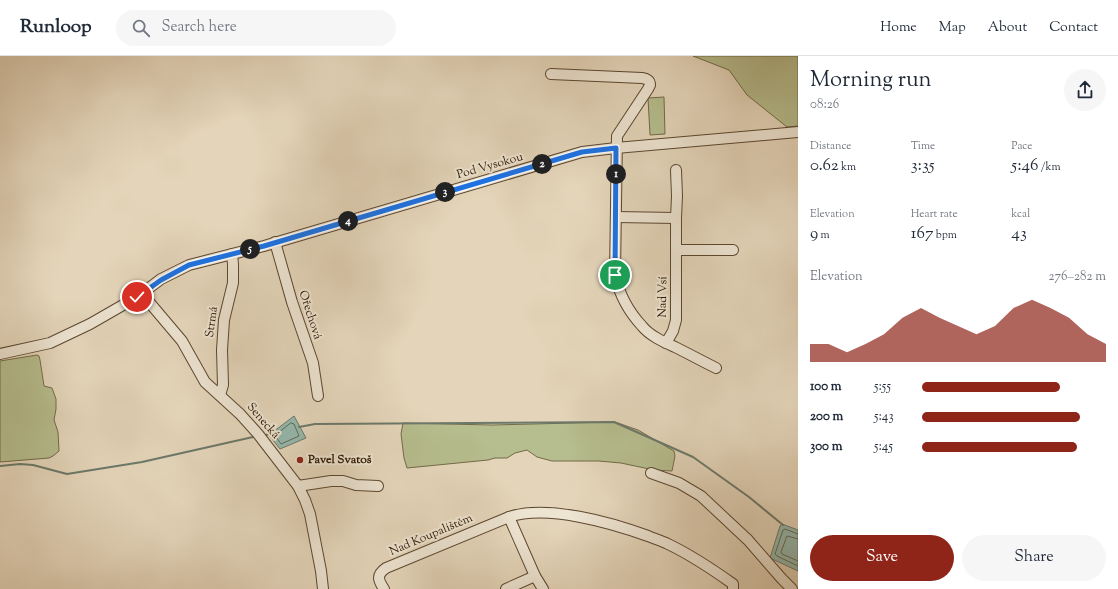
<!DOCTYPE html>
<html lang="en">
<head>
<meta charset="utf-8">
<style>
  :root { --surface:#fff; --page:#f6f6f7; --text:#1f2937; --muted:#747a83; --line:#e0e1e3; --accent:#8f2418 }
  body { margin:0; font-family:"Sorts Mill Goudy",serif; background:var(--page); color:var(--text); height:100vh; display:flex; flex-direction:column; font-size:15px; white-space:nowrap }
  * { box-sizing:border-box; margin:0 }
  p { font-size:13px; color:var(--muted) }
  .icon { flex:none; width:22px; height:22px; fill:none; stroke:currentColor; stroke-width:2; stroke-linecap:round; stroke-linejoin:round }
  .map { position:relative; flex:1; overflow:hidden }
  .details { display:flex; flex-direction:column; background:var(--surface); width:320px }
  .details>* { flex:none }
  .pin { position:absolute; display:grid; place-items:center; width:34px; height:34px; color:#fff; margin:-17px; border:2px solid #fff; border-radius:50%; box-shadow:0 1px 4px #0007 }
  .km { position:absolute; width:20px; height:20px; margin:-10px; border-radius:50%; background:#222; color:#fff; font-size:11px; line-height:20px; text-align:center }
  .round { display:grid; place-items:center; flex:none; width:42px; height:42px; border-radius:21px; background:var(--page) }
  .head { display:flex; align-items:center; justify-content:space-between; height:68px; padding:0 12px }
  h1 { font-size:22px; font-weight:600; line-height:30px }
  .stats { display:grid; grid-template-columns:repeat(3,1fr); gap:6px; height:68px; padding:4px 12px }
  .stats div { display:grid; align-content:center }
  .stats b { font-size:17px; font-weight:600 }
  .stats small { font-size:11px; font-weight:400 }
  .stats p { font-size:11px }
  .chart { height:112px; padding:8px 12px }
  .chart p { display:flex; justify-content:space-between }
  .chart svg { width:100%; height:72px; margin-top:4px; fill:var(--accent); opacity:.7 }
  .button { display:flex; gap:8px; margin-top:auto; padding:8px 12px }
  .button a { flex:1; height:46px; border-radius:24px; background:var(--accent); color:#fff; font-size:16px; font-weight:600; line-height:46px; text-align:center }
  .button a+a { background:var(--page); color:var(--text) }
  ul { padding:0 12px; list-style:none; font-size:13px }
  li { display:grid; grid-template-columns:64px 48px 1fr; align-items:center; height:30px }
  li i { height:10px; border-radius:5px; background:var(--accent) }
  header { display:flex; align-items:center; gap:24px; box-sizing:border-box; height:56px; padding:0 20px; background:var(--surface); border-bottom:1px solid var(--line) }
  header strong { font-size:19px }
  nav { display:flex; gap:22px; margin-inline-start:auto; font-size:14px }
  .search { width:280px; height:36px; background:var(--page); display:flex; align-items:center; gap:10px; box-sizing:border-box; padding:0 14px; border-radius:22px; color:var(--muted); font-size:15px }
  main { display:flex; flex:1; min-height:0 }
  .map>svg:first-child { display:block }
  .green { fill:#b6bd8e; stroke:#726a48 }
  .water { fill:#95b9af; stroke:#6c796a }
  .lines { fill:none; stroke-linecap:round; stroke-linejoin:round }
  .shore { stroke:#626858; stroke-width:1 }
  .stream { stroke:#6c796a; stroke-width:2 }
  .minor-casing { stroke:#5c4730; stroke-width:12 }
  .minor { stroke:#ede4d2; stroke-width:10 }
  .route-casing { stroke:#fff; stroke-width:8 }
  .route { stroke:#1a73e8; stroke-width:5 }
  .poi-dot { fill:#8f2418; stroke:#ede4d2; stroke-width:1.5 }
  .labels { text-anchor:middle; dominant-baseline:central; stroke-width:4; stroke-linejoin:round; paint-order:stroke }
  .street-label { font-size:12px; fill:#2f1802; stroke:#ede4d2 }
  .poi-label { font-size:12px; font-weight:bold; fill:#2f1802; stroke:#ede4d2; text-anchor:start }
</style>
</head>
<body>
<header>
<strong>Runloop</strong>
<div class="search"><svg class="icon" aria-label="search" viewBox="0 0 24 24"><circle cx="10" cy="10" r="6"/><path d="M15 15l6 6"/></svg>Search here</div>
<nav><a>Home</a><a>Map</a><a>About</a><a>Contact</a></nav>
</header>
<main>
<div class="map">
<svg width="798" height="533" viewBox="0 0 798 533">
  <rect width="100%" height="100%" fill="#e4d5ba"/>
  <filter id="stains"><feTurbulence type="fractalNoise" baseFrequency=".005" numOctaves="4"/><feColorMatrix values="0 0 0 0 .2 0 0 0 0 .09 0 0 0 0 .02 0 0 0 .5 -.17"/></filter>
  <radialGradient id="worn" r=".72"><stop offset=".6" stop-color="#630" stop-opacity="0"/><stop offset="1" stop-color="#630" stop-opacity=".3"/></radialGradient>
  <g class="green">
    <polygon points="693,0 798,0 798,70 787,71 747,39 729,14"/>
    <polygon points="664,41 665,78 650,79 648,42"/>
    <polygon points="37,299 39,300 40,304 44,330 52,332 56,343 56,353 54,364 58,376 59,395 53,400 49,402 0,406 0,305"/>
    <polygon points="615,366 638,374 674,395 675,400 672,415 654,414 621,407 599,405 552,405 537,401 527,394 515,397 507,402 495,402 488,404 407,412 404,402 401,378 403,367 492,369"/>
  </g>
  <g class="water">
    <polygon points="294,360 306,382 280,393 269,379"/>
    <polygon points="782,468 798,474 798,515 770,502 780,470"/>
  </g>
  <g class="lines">
    <g class="shore">
      <polygon points="291,367 294,368 299,380 281,388 276,381 276,379"/>
      <polyline points="798,478 785,473 783,474 775,498 777,500 798,510"/>
      <polyline points="798,483 787,480 781,496 782,498 798,505"/>
    </g>
    <g class="stream">
      <polyline points="299,371 315,368 614,366 693,401 749,441 783,469"/>
      <polyline points="266,379 273,377"/>
      <polyline points="0,410 20,408 33,409 67,418 142,406 253,381"/>
    </g>
    <defs>
      <g id="minor">
        <path d="M551,18l91,4c5,1 8,2 8,7l-2,4 -31,47 -2,139c4,18 14,37 27,51 8,10 22,16 33,21 14,7 27,14 41,21"/>
        <polyline points="616,161 676,162"/>
        <polyline points="275,186 292,246 313,307 318,340"/>
        <polyline points="677,194 733,194"/>
        <polyline points="137,241 149,246 182,285 205,326 240,358 258,378 298,430 305,444 310,458 321,515 323,533"/>
        <polyline points="666,287 673,275 676,264 676,162 677,140 676,114"/>
        <polyline points="0,298 50,287 90,268 137,241 161,223 189,209 264,190 582,96 616,92 798,76"/>
        <polyline points="220,339 223,329 222,294 224,264 233,227 233,208 232,198"/>
        <polyline points="651,417 679,427 701,440 748,484 782,523 792,533"/>
        <polyline points="298,430 331,425 343,425 356,429 378,430"/>
        <path d="M384,533c-6,-9 -8,-14 2,-21l123,-51"/>
        <polyline points="506,533 535,520"/>
        <path d="M543,533l-8,-13 -26,-59c38,-13 103,6 139,19 7,3 14,5 20,8 23,11 44,25 65,40v5"/>
      </g>
    </defs>
    <use href="#minor" class="minor-casing"/>
    <use href="#minor" class="minor"/>
  </g>
  <g class="lines">
    <defs>
      <polyline id="route" points="137,241 161,224 189,209 264,190 582,96 616,92 615,219"/>
    </defs>
    <use href="#route" class="route-casing"/>
    <use href="#route" class="route"/>
  </g>
  <circle class="poi-dot" cx="300" cy="404" r="4"/>
  <g class="labels">
    <g class="street-label">
      <text transform="translate(490 110) rotate(-16)">Pod Vysokou</text>
      <text transform="translate(663 241) rotate(-89)">Nad Vsí</text>
      <text transform="translate(310 259) rotate(72)">Ořechová</text>
      <text transform="translate(212 266) rotate(-82)">Strmá</text>
      <text transform="translate(263 365) rotate(49)">Senecká</text>
      <text transform="translate(431 479) rotate(-23)">Nad Koupalištěm</text>
    </g>
    <g class="poi-label">
      <text x="308" y="404">Pavel Svatoš</text>
    </g>
  </g>
  <rect width="100%" height="100%" filter="url(#stains)"/>
  <rect width="100%" height="100%" fill="url(#worn)"/>
</svg>
<div class="pin" style="left:615px;top:219px;background:#1e9e55"><svg class="icon" aria-label="arrive" viewBox="0 0 24 24"><path d="M6 21V4h12l-3 4 3 4H6"/></svg></div>
<div class="pin" style="left:137px;top:241px;background:#d93025"><svg class="icon" aria-label="check" viewBox="0 0 24 24"><path d="M5 12l5 5 9-10"/></svg></div>
<b class="km" style="left:616px;top:118px">1</b>
<b class="km" style="left:542px;top:108px">2</b>
<b class="km" style="left:445px;top:136px">3</b>
<b class="km" style="left:348px;top:165px">4</b>
<b class="km" style="left:250px;top:193px">5</b>
</div>
<section class="details">
<div class="head"><div><h1>Morning run</h1><p>08:26</p></div><a class="round"><svg class="icon" aria-label="share" viewBox="0 0 24 24"><path d="M12 15V3M7 8l5-5 5 5M5 13v7h14v-7"/></svg></a></div>
<div class="stats">
<div><p>Distance</p><b>0.62<small> km</small></b></div>
<div><p>Time</p><b>3:35</b></div>
<div><p>Pace</p><b>5:46<small> /km</small></b></div>
</div>
<div class="stats">
<div><p>Elevation</p><b>9<small> m</small></b></div>
<div><p>Heart rate</p><b>167<small> bpm</small></b></div>
<div><p>kcal</p><b>43</b></div>
</div>
<div class="chart"><p><span>Elevation</span>276–282 m</p>
<svg viewBox="0 0 160 44" preserveAspectRatio="none"><path d="M0 44V33L10 33L20 38L30 33L40 27L50 17L60 11L70 17L80 22L90 27L100 22L110 11L120 6L130 11L140 17L150 27L160 33V44z"/></svg>
</div>
<ul>
<li><b>100 m</b>5:55<i style="width:75%"></i></li>
<li><b>200 m</b>5:43<i style="width:86%"></i></li>
<li><b>300 m</b>5:45<i style="width:84%"></i></li>
</ul>
<div class="button"><a>Save</a><a>Share</a></div>
</section>
</main>
</body>
</html>
